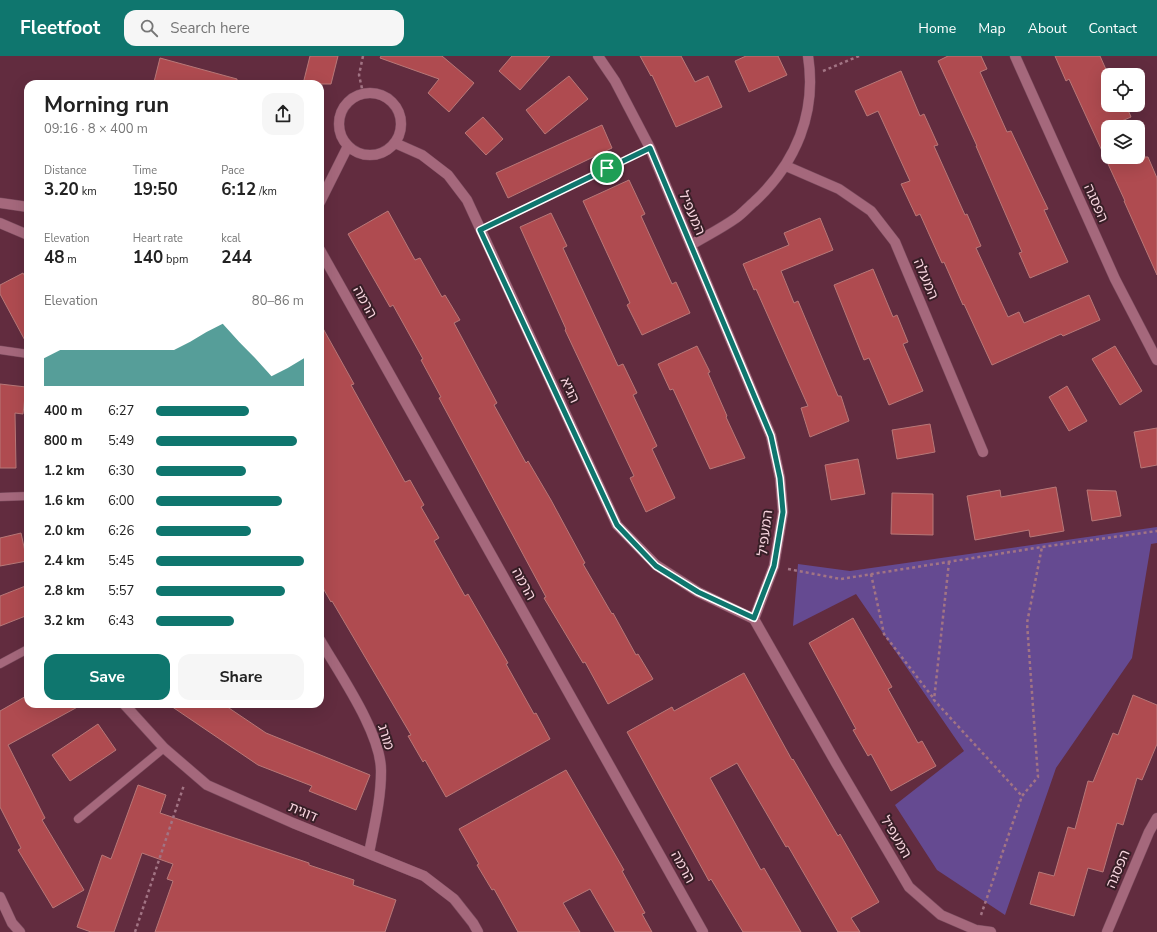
<!DOCTYPE html>
<html lang="en">
<head>
<meta charset="utf-8">
<style>
  :root { --surface:#fff; --page:#f6f6f6; --text:#222; --muted:#767676; --accent:#0f766e }
  body { margin:0; font-family:"Nunito Sans","Noto Sans Hebrew",sans-serif; background:var(--page); color:var(--text); height:100vh; display:flex; flex-direction:column; font-size:15px; white-space:nowrap }
  * { box-sizing:border-box; margin:0 }
  p { font-size:13px; color:var(--muted) }
  .icon { flex:none; width:22px; height:22px; fill:none; stroke:currentColor; stroke-width:2; stroke-linecap:round; stroke-linejoin:round }
  .map { position:relative; flex:1; overflow:hidden }
  .panel { position:absolute; left:24px; top:24px; width:300px; height:628px; display:flex; flex-direction:column; background:var(--surface); border-radius:12px; box-shadow:0 4px 16px #0002 }
  .panel>* { flex:none }
  .buttons { position:absolute; left:1101px; top:12px; display:grid; gap:8px }
  .buttons a { display:grid; place-items:center; width:44px; height:44px; border-radius:8px; background:var(--surface); box-shadow:0 4px 16px #0002; font-size:20px }
  .pin { position:absolute; display:grid; place-items:center; width:34px; height:34px; color:#fff; margin:-17px; border:2px solid #fff; border-radius:50%; box-shadow:0 1px 4px #0007 }
  .round { display:grid; place-items:center; flex:none; width:42px; height:42px; border-radius:12px; background:var(--page) }
  .head { display:flex; align-items:center; justify-content:space-between; height:68px; padding:0 20px }
  h1 { font-size:22px; font-weight:700; line-height:30px }
  .metrics { display:grid; grid-template-columns:repeat(3,1fr); gap:6px; height:68px; padding:4px 20px }
  .metrics div { display:grid; align-content:center }
  .metrics b { font-size:17px; font-weight:700 }
  .metrics small { font-size:11px; font-weight:400 }
  .metrics p { font-size:11px }
  .chart { height:112px; padding:8px 20px }
  .chart p { display:flex; justify-content:space-between }
  .chart svg { width:100%; height:72px; margin-top:4px; fill:var(--accent); opacity:.7 }
  .cta { display:flex; gap:8px; margin-top:auto; padding:8px 20px }
  .cta a { flex:1; height:46px; border-radius:12px; background:var(--accent); color:#fff; font-size:16px; font-weight:700; line-height:46px; text-align:center }
  .cta a+a { background:var(--page); color:var(--text) }
  ul { padding:0 20px; list-style:none; font-size:13px }
  li { display:grid; grid-template-columns:64px 48px 1fr; align-items:center; height:30px }
  li i { height:10px; border-radius:5px; background:var(--accent) }
  header { display:flex; align-items:center; gap:24px; box-sizing:border-box; height:56px; padding:0 20px; background:var(--accent); color:#fff }
  header strong { font-size:19px }
  nav { display:flex; gap:22px; margin-inline-start:auto; font-size:14px }
  .search { width:280px; height:36px; background:var(--page); display:flex; align-items:center; gap:10px; box-sizing:border-box; padding:0 14px; border-radius:12px; color:var(--muted); font-size:15px }
  .map>svg:first-child { display:block }
  .green { fill:#654a91 }
  .building { fill:#af4b50; stroke:#b87878 }
  .lines { fill:none; stroke-linecap:round; stroke-linejoin:round }
  .service-casing { stroke:#7b4c5e; stroke-width:9 }
  .minor-casing { stroke:#7b4c5e; stroke-width:11 }
  .tertiary-casing { stroke:#7b4c5e; stroke-width:11 }
  .path { stroke:#a27484; stroke-width:2.5; stroke-dasharray:3 3; stroke-linecap:butt }
  .service { stroke:#a5687c; stroke-width:8 }
  .minor { stroke:#a5687c; stroke-width:10 }
  .tertiary { stroke:#a5687c; stroke-width:10 }
  .route-casing { stroke:#fff; stroke-width:8 }
  .route { stroke:#0f766e; stroke-width:5 }
  .labels { text-anchor:middle; dominant-baseline:central; stroke-width:4; stroke-linejoin:round; paint-order:stroke }
  .street-label { font-size:14px; fill:#f8d5df; stroke:#381f27 }
</style>
</head>
<body>
<header>
<strong>Fleetfoot</strong>
<div class="search"><svg class="icon" aria-label="search" viewBox="0 0 24 24"><circle cx="10" cy="10" r="6"/><path d="M15 15l6 6"/></svg>Search here</div>
<nav><a>Home</a><a>Map</a><a>About</a><a>Contact</a></nav>
</header>
<div class="map">
<svg width="1157" height="876" viewBox="0 0 1157 876">
  <rect width="100%" height="100%" fill="#622c3f"/>
  <polygon class="green" points="1157,471 1157,487 1151,488 1132,602 1056,712 1005,859 937,814 895,749 964,695 856,538 793,570 798,508 850,515"/>
  <g class="building">
    <polygon points="310,0 338,0 331,28 303,28"/>
    <polygon points="381,0 442,0 474,27 449,56 428,37 439,23 380,2"/>
    <polygon points="512,0 550,0 520,34 499,15"/>
    <polygon points="640,0 681,0 695,26 708,20 722,51 676,71 652,19 651,20"/>
    <polygon points="746,0 778,0 787,19 749,36 735,5"/>
    <polygon points="948,0 981,0 987,13 980,16 1007,76 1011,75 1036,128 1048,153 1044,154 1068,206 1030,222 1019,197 1022,196 976,90 977,90 938,5"/>
    <polygon points="1055,0 1100,0 1108,18 1108,49 1126,49 1131,61 1108,71 1108,101 1148,101 1157,122 1157,219 1124,145 1125,145 1069,23 1066,25"/>
    <polygon points="160,2 237,23 237,28 162,28 154,26"/>
    <polygon points="901,15 920,60 924,58 938,89 934,90 965,159 967,158 981,190 976,192 1008,261 1019,256 1024,267 1089,239 1100,264 1063,280 1061,278 992,309 964,248 963,249 944,206 942,207 920,158 916,160 901,128 910,125 878,55 867,60 855,35"/>
    <polygon points="569,20 588,43 545,78 526,54"/>
    <polygon points="483,61 503,83 486,99 465,77"/>
    <polygon points="602,69 612,92 508,142 496,117"/>
    <polygon points="629,124 645,158 641,160 672,228 676,226 690,257 642,279 627,249 630,247 583,145"/>
    <polygon points="388,155 415,204 420,202 442,241 445,239 460,264 454,267 497,347 494,349 526,407 528,405 551,444 585,507 583,508 612,558 613,557 636,599 638,598 653,623 608,648 585,606 583,607 544,542 546,541 439,342 441,341 421,304 423,303 393,249 390,251 348,178"/>
    <polygon points="551,157 567,190 563,192 618,310 623,308 637,337 633,339 657,390 652,393 675,442 646,456 630,422 634,420 565,274 566,273 520,171"/>
    <polygon points="820,162 833,194 781,215 794,247 798,245 838,340 841,340 849,365 810,381 801,352 808,350 756,233 754,234 743,208 789,189 784,177"/>
    <polygon points="873,213 893,261 897,259 908,286 903,288 923,335 889,349 869,302 864,304 834,229"/>
    <polygon points="23,217 28,226 28,290 0,238 0,229"/>
    <polygon points="320,267 354,328 351,329 405,426 410,424 424,449 421,451 439,482 434,485 465,540 468,538 508,607 506,608 534,658 536,657 550,683 446,741 425,704 423,706 408,680 411,679 378,623 332,545 331,546 320,527"/>
    <polygon points="697,290 710,316 708,317 727,360 726,361 745,402 710,413 673,333 670,334 658,308"/>
    <polygon points="1115,290 1142,335 1120,349 1092,303"/>
    <polygon points="0,328 26,331 23,358 15,357 16,412 0,412"/>
    <polygon points="1067,330 1087,365 1069,375 1049,341"/>
    <polygon points="930,368 935,396 897,403 892,374"/>
    <polygon points="1157,372 1157,409 1141,412 1134,376"/>
    <polygon points="858,403 865,438 831,444 825,409"/>
    <polygon points="1056,431 1064,475 1030,481 1029,474 975,484 967,440 1000,434 1001,441"/>
    <polygon points="1087,434 1116,435 1121,460 1092,465"/>
    <polygon points="892,437 933,438 933,479 891,478"/>
    <polygon points="21,477 27,505 0,510 0,482"/>
    <polygon points="28,529 28,559 0,570 0,540"/>
    <polygon points="853,562 892,631 888,633 918,687 922,685 936,710 891,735 871,698 868,700 853,674 856,673 809,587"/>
    <polygon points="744,617 792,704 793,703 838,780 840,778 879,846 851,862 860,876 838,876 788,790 786,791 737,707 710,722 761,814 764,812 801,876 743,876 711,823 709,825 627,676 672,651 674,655"/>
    <polygon points="28,639 28,648 83,648 8,689 45,762 42,764 84,834 53,852 18,794 21,792 0,751 0,655"/>
    <polygon points="1133,639 1157,649 1157,688 1142,724 1137,722 1123,769 1117,767 1103,816 1088,812 1074,860 1030,848 1039,816 1054,820 1068,771 1075,773 1088,725 1093,726 1113,677 1118,679"/>
    <polygon points="168,648 223,648 266,677 370,719 356,754 309,735 312,730 258,709"/>
    <polygon points="98,668 116,694 70,725 52,699"/>
    <polygon points="566,714 624,814 622,815 645,857 642,858 652,876 615,876 590,833 563,847 580,876 518,876 494,833 492,834 477,809 479,808 459,773"/>
    <polygon points="138,729 166,739 160,757 309,807 309,809 354,824 353,829 396,844 385,876 155,876 173,825 167,823 173,808 142,797 114,876 91,876 77,871 102,799 111,803"/>
  </g>
  <g class="lines">
    <defs>
      <g id="service">
        <polyline points="0,294 28,298"/>
        <polyline points="0,441 28,440"/>
        <polyline points="0,608 28,593"/>
        <polyline points="78,763 164,692"/>
      </g>
      <g id="minor">
        <polyline points="598,0 615,25 650,92 771,380 780,422 783,456 774,510 754,563 836,707 909,831 941,859 976,874 991,876"/>
        <polyline points="1015,0 1115,223 1157,304"/>
        <circle cx="370" cy="68" r="31"/>
        <polyline points="395,87 422,99 448,119 467,144 617,469 656,509 698,536 754,563"/>
        <polyline points="786,110 839,133 871,155 895,186 983,396"/>
        <polyline points="320,146 348,90"/>
        <polyline points="0,147 28,151"/>
        <polyline points="0,167 28,179"/>
        <path d="M691,189c15,-9 31,-17 45,-27 6,-4 12,-11 18,-16 42,-39 63,-89 54,-146"/>
        <polyline points="320,194 703,876"/>
        <path d="M320,584c19,33 62,94 61,132 0,27 -7,55 -12,81"/>
        <polyline points="124,648 164,692 207,729 293,767 424,820 454,843 473,867 478,876"/>
        <polyline points="1107,876 1149,776 1157,762"/>
      </g>
      <polyline id="tertiary" points="0,841 12,867 20,876"/>
    </defs>
    <use href="#service" class="service-casing"/>
    <use href="#minor" class="minor-casing"/>
    <use href="#tertiary" class="tertiary-casing"/>
    <g class="path">
      <polyline points="363,0 359,19 363,37"/>
      <polyline points="823,15 859,0"/>
      <polyline points="494,167 637,98"/>
      <polyline points="949,506 934,644 1022,740"/>
      <polyline points="788,513 841,523 1042,491 1157,475"/>
      <polyline points="871,518 884,578 934,643"/>
      <polyline points="981,859 1022,740 1038,721 1027,567 1042,491"/>
      <polyline points="135,876 184,729"/>
    </g>
    <use href="#service" class="service"/>
    <use href="#minor" class="minor"/>
    <use href="#tertiary" class="tertiary"/>
  </g>
  <g class="lines">
    <defs>
      <polygon id="route" points="650,92 771,380 780,422 783,456 774,510 754,562 698,536 656,510 617,469 480,174"/>
    </defs>
    <use href="#route" class="route-casing"/>
    <use href="#route" class="route"/>
  </g>
  <g class="labels">
    <g class="street-label">
      <text transform="translate(1096 147) rotate(66)">הפסגה</text>
      <text transform="translate(692 157) rotate(67)">המעפיל</text>
      <text transform="translate(926 223) rotate(67)">המעלה</text>
      <text transform="translate(365 246) rotate(61)">הרמה</text>
      <text transform="translate(570 334) rotate(65)">הגיא</text>
      <text transform="translate(765 477) rotate(-83)">המעפיל</text>
      <text transform="translate(524 528) rotate(61)">הרמה</text>
      <text transform="translate(386 681) rotate(72)">מורג</text>
      <text transform="translate(303 756) rotate(23)">דוגית</text>
      <text transform="translate(896 781) rotate(59)">המעפיל</text>
      <text transform="translate(683 811) rotate(61)">הרמה</text>
      <text transform="translate(1118 813) rotate(-67)">הפסגה</text>
    </g>
  </g>
</svg>
<div class="buttons">
<a><svg class="icon" aria-label="locate" viewBox="0 0 24 24"><circle cx="12" cy="12" r="6"/><path d="M12 2v4M12 18v4M2 12h4M18 12h4"/></svg></a>
<a><svg class="icon" aria-label="layers" viewBox="0 0 24 24"><path d="M12 4l9 5-9 5-9-5zM3 14l9 5 9-5"/></svg></a>
</div>
<div class="pin" style="left:607px;top:112px;background:#1e9e55"><svg class="icon" aria-label="arrive" viewBox="0 0 24 24"><path d="M6 21V4h12l-3 4 3 4H6"/></svg></div>
<section class="panel">
<div class="head"><div><h1>Morning run</h1><p>09:16 · 8 × 400 m</p></div><a class="round"><svg class="icon" aria-label="share" viewBox="0 0 24 24"><path d="M12 15V3M7 8l5-5 5 5M5 13v7h14v-7"/></svg></a></div>
<div class="metrics">
<div><p>Distance</p><b>3.20<small> km</small></b></div>
<div><p>Time</p><b>19:50</b></div>
<div><p>Pace</p><b>6:12<small> /km</small></b></div>
</div>
<div class="metrics">
<div><p>Elevation</p><b>48<small> m</small></b></div>
<div><p>Heart rate</p><b>140<small> bpm</small></b></div>
<div><p>kcal</p><b>244</b></div>
</div>
<div class="chart"><p><span>Elevation</span>80–86 m</p>
<svg viewBox="0 0 160 44" preserveAspectRatio="none"><path d="M0 44V27L10 22L20 22L30 22L40 22L50 22L60 22L70 22L80 22L90 17L100 11L110 6L120 17L130 27L140 38L150 33L160 27V44z"/></svg>
</div>
<ul>
<li><b>400 m</b>6:27<i style="width:63%"></i></li>
<li><b>800 m</b>5:49<i style="width:95%"></i></li>
<li><b>1.2 km</b>6:30<i style="width:61%"></i></li>
<li><b>1.6 km</b>6:00<i style="width:85%"></i></li>
<li><b>2.0 km</b>6:26<i style="width:64%"></i></li>
<li><b>2.4 km</b>5:45<i style="width:100%"></i></li>
<li><b>2.8 km</b>5:57<i style="width:87%"></i></li>
<li><b>3.2 km</b>6:43<i style="width:53%"></i></li>
</ul>
<div class="cta"><a>Save</a><a>Share</a></div>
</section>
</div>
</body>
</html>
